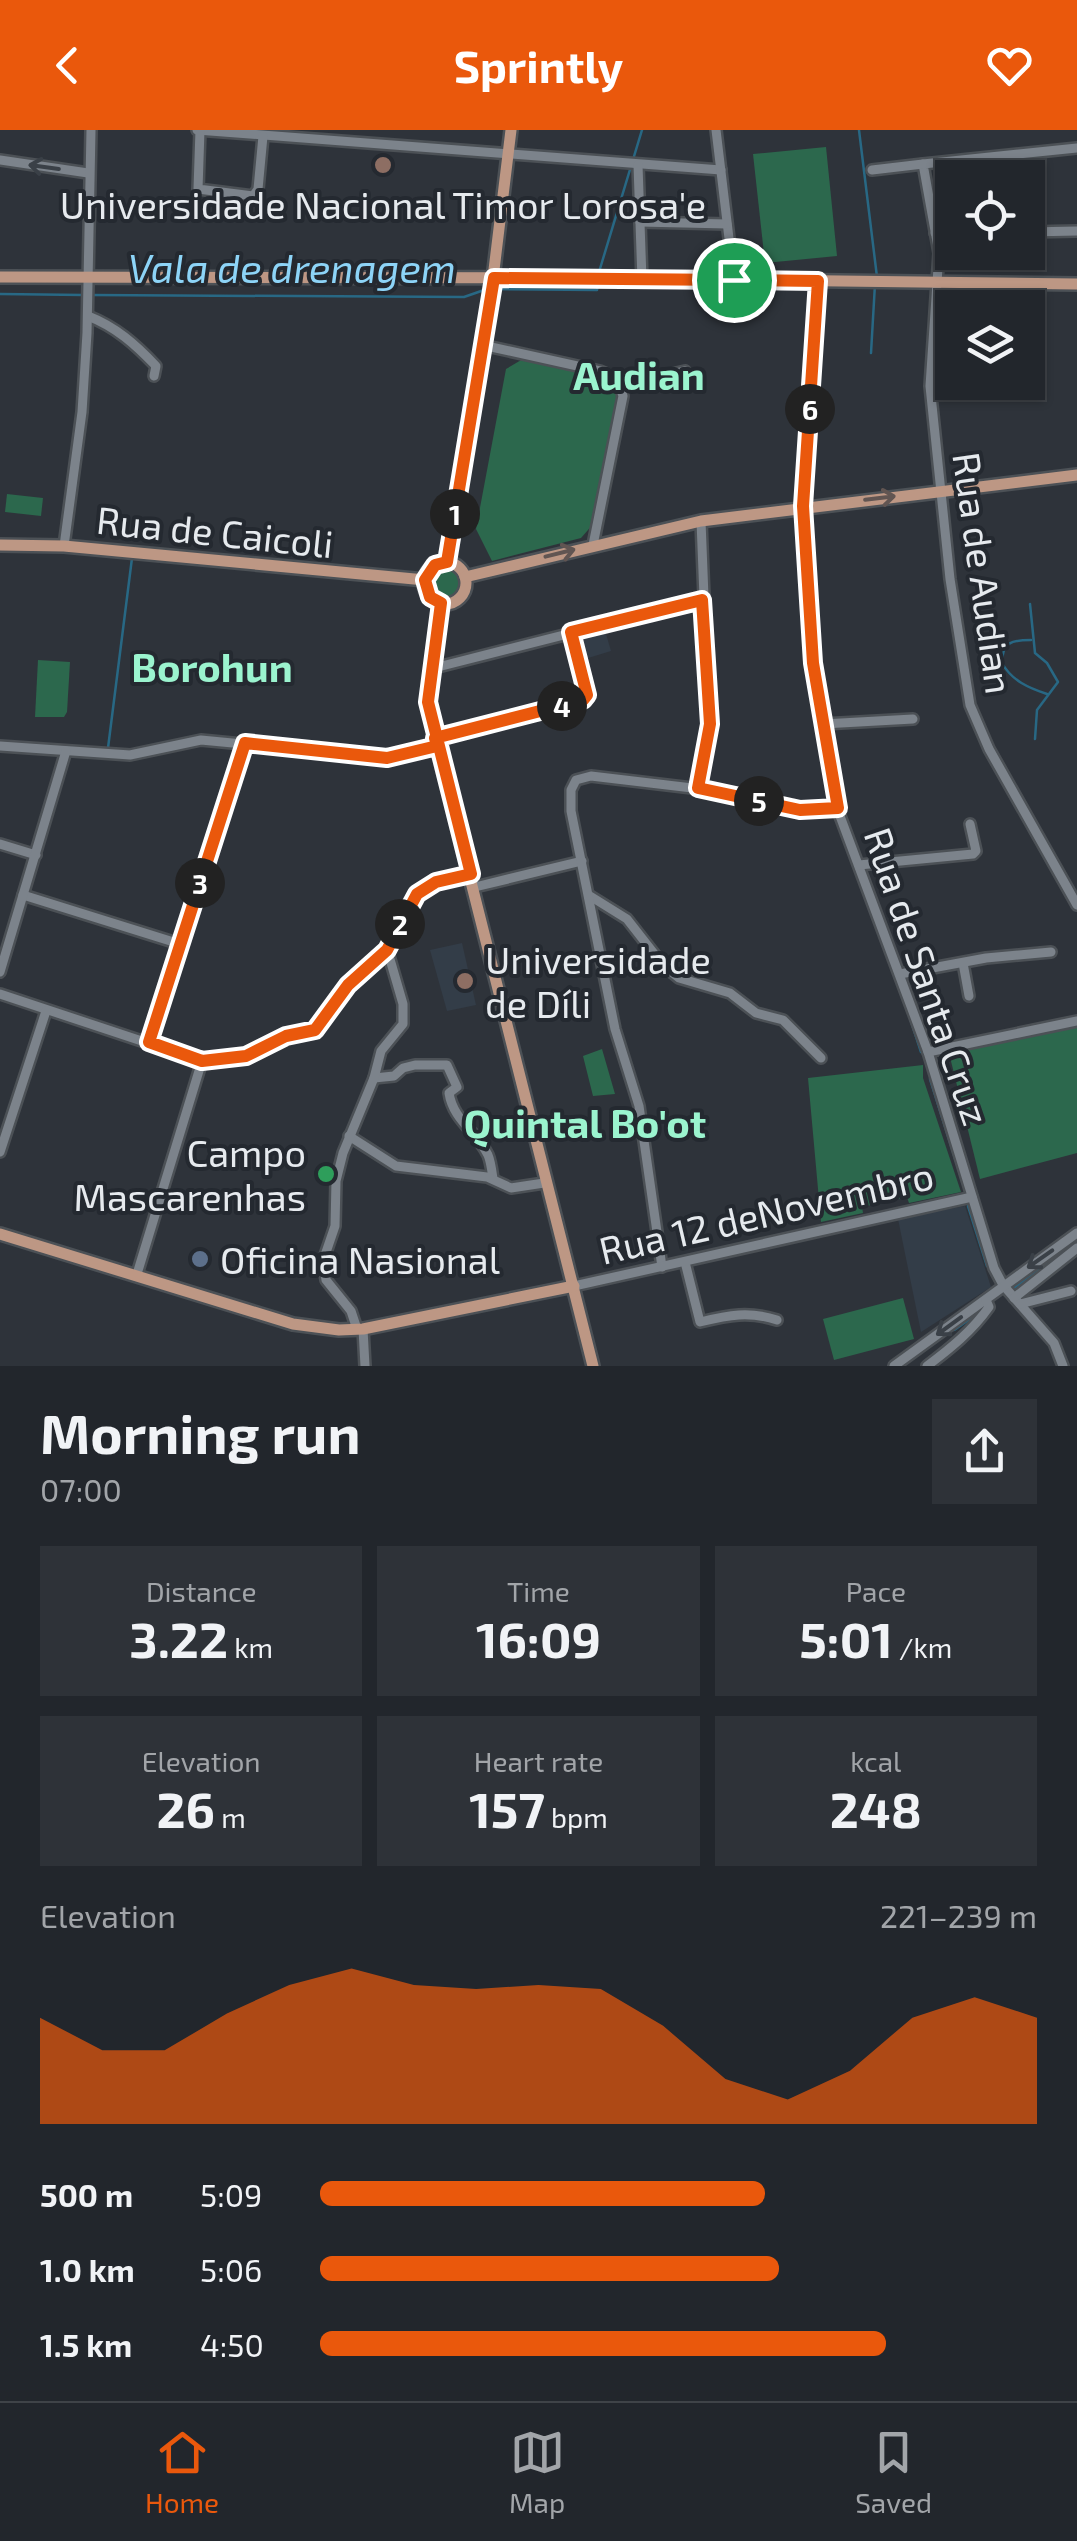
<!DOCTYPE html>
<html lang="en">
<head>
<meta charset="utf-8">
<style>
  :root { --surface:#22262c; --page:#2e3238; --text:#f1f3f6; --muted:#a2a5a9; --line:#3f4348; --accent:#ea580c }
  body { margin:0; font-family:"Exo 2",sans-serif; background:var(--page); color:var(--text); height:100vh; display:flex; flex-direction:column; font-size:38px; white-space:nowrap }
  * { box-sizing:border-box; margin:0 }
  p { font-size:32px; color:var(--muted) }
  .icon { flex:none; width:55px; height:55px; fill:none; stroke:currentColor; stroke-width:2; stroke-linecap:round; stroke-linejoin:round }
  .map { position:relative; height:1236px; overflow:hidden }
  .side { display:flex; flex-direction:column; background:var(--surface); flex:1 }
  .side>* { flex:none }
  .tools { position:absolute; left:935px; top:30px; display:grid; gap:20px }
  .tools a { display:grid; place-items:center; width:110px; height:110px; border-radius:0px; background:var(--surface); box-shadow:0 2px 8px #0004,0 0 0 2px var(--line); font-size:50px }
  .pin { position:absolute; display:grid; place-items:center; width:85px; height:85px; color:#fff; margin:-42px; border:5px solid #fff; border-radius:50%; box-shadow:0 2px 10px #0007 }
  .km { position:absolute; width:50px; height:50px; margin:-25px; border-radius:50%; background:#222; color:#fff; font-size:28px; line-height:50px; text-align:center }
  .round { display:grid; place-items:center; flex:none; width:105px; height:105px; border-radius:0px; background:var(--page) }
  .summary { display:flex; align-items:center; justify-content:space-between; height:170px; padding:0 40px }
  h1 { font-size:55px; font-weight:700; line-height:75px }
  .figures { display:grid; grid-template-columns:repeat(3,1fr); gap:15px; height:170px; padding:10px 40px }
  .figures div { display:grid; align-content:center; border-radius:0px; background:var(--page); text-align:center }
  .figures b { font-size:50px; font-weight:700 }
  .figures small { font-size:28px; font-weight:400 }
  .figures p { font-size:28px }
  .chart { height:280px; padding:20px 40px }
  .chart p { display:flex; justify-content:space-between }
  .chart svg { width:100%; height:180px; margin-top:10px; fill:var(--accent); opacity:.7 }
  ul { padding:0 40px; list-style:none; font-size:32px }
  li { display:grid; grid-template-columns:160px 120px 1fr; align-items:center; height:75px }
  li i { height:25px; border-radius:12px; background:var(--accent) }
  header { display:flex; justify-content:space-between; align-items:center; height:130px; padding:0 40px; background:var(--accent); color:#fff; font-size:45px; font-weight:700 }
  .menu { display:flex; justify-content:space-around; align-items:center; height:140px; border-top:2px solid var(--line); background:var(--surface); font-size:28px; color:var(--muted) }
  .menu a { display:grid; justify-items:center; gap:5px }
  .menu .on { color:var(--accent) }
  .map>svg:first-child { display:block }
  .built { fill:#333d48 }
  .green { fill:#2c684d }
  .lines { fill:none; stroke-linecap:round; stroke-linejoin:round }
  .stream { stroke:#286884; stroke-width:2.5 }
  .canal { stroke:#286884; stroke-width:6 }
  .minor-casing { stroke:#4c5156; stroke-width:14 }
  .major-casing { stroke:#4c5156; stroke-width:16 }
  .minor { stroke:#7c838b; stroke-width:9 }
  .major { stroke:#bd9784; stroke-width:11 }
  .oneway { stroke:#3a4047 }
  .oneway2 { stroke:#615552 }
  .route-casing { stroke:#fff; stroke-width:20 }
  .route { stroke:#ea580c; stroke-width:12 }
  .education-dot { fill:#8d6e63; stroke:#242930; stroke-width:4 }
  .leisure-dot { fill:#2e9e5b; stroke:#242930; stroke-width:4 }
  .service-dot { fill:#5c6f8a; stroke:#242930; stroke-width:4 }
  .labels { text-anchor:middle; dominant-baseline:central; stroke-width:8; stroke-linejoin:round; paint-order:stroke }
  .poi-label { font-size:38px; fill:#e6eaee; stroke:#242930; text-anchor:start }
  .street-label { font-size:38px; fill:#e6eaee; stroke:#242930 }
  .water-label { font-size:40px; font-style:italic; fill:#8dd4f7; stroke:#242930 }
  .neighbourhood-label { font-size:40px; font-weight:bold; fill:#9bf4cf; stroke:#242930 }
</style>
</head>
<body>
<header><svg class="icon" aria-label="back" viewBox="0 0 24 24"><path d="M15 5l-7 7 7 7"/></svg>Sprintly<svg class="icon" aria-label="heart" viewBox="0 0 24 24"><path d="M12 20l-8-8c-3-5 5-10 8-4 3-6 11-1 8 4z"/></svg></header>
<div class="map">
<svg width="1077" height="1236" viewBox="0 0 1077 1236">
  <rect width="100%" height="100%" fill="#2e333a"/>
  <g class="built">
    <polygon points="604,497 611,521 585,529 578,505"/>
    <polygon points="462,813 476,875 447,881 430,820"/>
    <polygon points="965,1076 991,1157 921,1202 898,1089"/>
  </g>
  <g class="green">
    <polygon points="826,17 837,126 765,133 753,24"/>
    <polygon points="528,226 601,243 620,270 595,392 581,408 492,431 476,399 506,239"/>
    <polygon points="7,364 43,368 41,386 5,382"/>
    <circle cx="446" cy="454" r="16"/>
    <polygon points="38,530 70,532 67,582 64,587 35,587"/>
    <polygon points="1077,894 1077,1023 980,1049 949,923"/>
    <polygon points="602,919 615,964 593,966 583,926"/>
    <polygon points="923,935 923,948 961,1062 909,1073 907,1067 862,1077 863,1083 821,1092 808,948"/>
    <polygon points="903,1168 914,1209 834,1230 823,1189"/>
  </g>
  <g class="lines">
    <g class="stream">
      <polyline points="859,0 877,147"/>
      <polyline points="599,142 642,0"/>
      <polyline points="495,159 597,160 598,155"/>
      <polyline points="0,164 83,165"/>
      <polyline points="91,165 464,167 487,159"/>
      <polyline points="871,223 875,154"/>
      <polyline points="1030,474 1035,523 1047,533 1058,552 1037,580 1035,609"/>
      <path d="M1031,510c-19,0 -29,2 -29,23 10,18 27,25 45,31"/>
      <polyline points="816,580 824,626"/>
      <polyline points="108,618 132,428"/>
      <polyline points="906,876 921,922"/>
      <polyline points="930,949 965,1060"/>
      <polyline points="968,1076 987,1136"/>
    </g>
    <g class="canal">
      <polyline points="1011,1158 1077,1111"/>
      <polyline points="954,1198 978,1181"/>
    </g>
    <defs>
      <g id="minor">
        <polyline points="197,0 721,40"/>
        <polyline points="200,0 198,59 253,66 258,59 263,6"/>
        <polyline points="716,0 734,150"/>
        <polyline points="1077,18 923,34 939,123 930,256 950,449 970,575 989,619 1077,775"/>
        <polyline points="0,30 88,43"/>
        <polyline points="638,35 642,150"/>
        <polyline points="872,40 923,34"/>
        <polyline points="640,92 727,94"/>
        <polyline points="1028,102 1077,101"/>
        <polyline points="935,103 952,102"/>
        <polyline points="818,151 803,377 813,533 837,678 928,922 994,1138 1003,1155 1054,1213 1063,1236"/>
        <path d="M88,186c28,11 47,28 68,50l-2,10"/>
        <path d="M482,215l118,26c13,5 19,11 23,25l-30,149"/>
        <polyline points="620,256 685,241 692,253"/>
        <polyline points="64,416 82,282 87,203 91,0"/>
        <polyline points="430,539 702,470"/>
        <polyline points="823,594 913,589"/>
        <polyline points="435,609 586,569 571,502"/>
        <polyline points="0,616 130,625 201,610 387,628 437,616"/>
        <polyline points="699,657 709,594 701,391"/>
        <polyline points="0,714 36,725"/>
        <polyline points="859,735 973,724 976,721 970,694"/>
        <polyline points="475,757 582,731"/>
        <polyline points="23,765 180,814"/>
        <polyline points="590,766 627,789 663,835 679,848 730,863 756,883 783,890 821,928"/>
        <polyline points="963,833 969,866"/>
        <polyline points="0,842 66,621"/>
        <polyline points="900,844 986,828 1051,822"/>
        <polyline points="0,864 202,931"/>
        <polyline points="149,913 245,613"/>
        <polyline points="928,922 1077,891"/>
        <path d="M374,948l20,-2 9,-8 12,-3h32l10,22 -8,6c4,27 28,39 39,62 3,7 4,17 5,24"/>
        <polyline points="349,1006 396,1036 487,1047 511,1058 544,1053"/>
        <polyline points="0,1022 46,881"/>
        <path d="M685,1132l15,60c29,-7 49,-11 77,-2"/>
        <polyline points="662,1137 639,976 615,899 571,681 571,660 576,650 591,646 726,662 800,679 837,678"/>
        <polyline points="137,1144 202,931 246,926 286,906 315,901 348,855 387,819 417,764 436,753 471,744"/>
        <polyline points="574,1156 972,1067"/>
        <polyline points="1014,1168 1077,1118"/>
        <polyline points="1020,1174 1071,1161"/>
        <polyline points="357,1199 351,1181 326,1150 323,1131 335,1096 336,1051 343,1023 374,948 381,921 403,894 403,874 387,819"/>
        <polyline points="363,1199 365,1236"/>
        <polyline points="894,1236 1077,1103"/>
        <path d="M927,1236c24,-18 45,-35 62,-59l-3,-7"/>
      </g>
      <g id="major">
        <polyline points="0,147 599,148 1077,154"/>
        <polyline points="0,415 64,416 425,450"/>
        <polyline points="447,432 493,148 511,0"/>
        <circle cx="445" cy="453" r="21"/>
        <polyline points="465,447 701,391 1077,345"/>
        <polyline points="441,473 429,572 435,609 593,1236"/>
        <polyline points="0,1104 293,1194 339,1200 363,1199 574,1156"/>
      </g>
    </defs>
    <use href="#minor" class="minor-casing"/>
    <use href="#major" class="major-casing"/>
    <use href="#minor" class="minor"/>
    <use href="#major" class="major"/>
  </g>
  <defs><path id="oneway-shaft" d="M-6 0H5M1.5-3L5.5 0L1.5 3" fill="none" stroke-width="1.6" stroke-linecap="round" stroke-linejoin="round" transform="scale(2.5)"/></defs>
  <g class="oneway">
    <use href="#oneway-shaft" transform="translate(44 37) rotate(-172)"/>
    <use href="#oneway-shaft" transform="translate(1040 1129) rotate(145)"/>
    <use href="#oneway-shaft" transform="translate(949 1196) rotate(144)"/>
  </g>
  <g class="oneway2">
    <use href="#oneway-shaft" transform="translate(880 368) rotate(-7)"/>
    <use href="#oneway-shaft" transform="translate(560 423) rotate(-14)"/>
  </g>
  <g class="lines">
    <defs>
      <polyline id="route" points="734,150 494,148 447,432 435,435 425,450 430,467 441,473 428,572 471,744 436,752 417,764 387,820 348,855 315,900 286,906 246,926 202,931 149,912 245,613 387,628 437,616 435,608 583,570 587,565 571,502 702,470 710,594 698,658 800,680 838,678 813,533 803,376 818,151 734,150"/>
    </defs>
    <use href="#route" class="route-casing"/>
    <use href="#route" class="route"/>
  </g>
  <g class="education-dot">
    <circle cx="383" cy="35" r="10"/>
    <circle cx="465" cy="851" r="10"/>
  </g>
  <circle class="leisure-dot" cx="326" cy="1044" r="10"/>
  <circle class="service-dot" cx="200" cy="1129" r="10"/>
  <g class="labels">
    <g class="poi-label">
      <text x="383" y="74" text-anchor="middle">Universidade Nacional Timor Lorosa'e</text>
      <text x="485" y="829">Universidade<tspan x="485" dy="44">de Díli</tspan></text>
      <text x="306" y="1022" text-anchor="end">Campo<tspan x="306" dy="44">Mascarenhas</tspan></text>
      <text x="220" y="1129">Oficina Nasional</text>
    </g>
    <g class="street-label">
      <text transform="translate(215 401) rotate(6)">Rua de Caicoli</text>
      <text transform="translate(984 443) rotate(82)">Rua de Audian</text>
      <text transform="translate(928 846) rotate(71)">Rua de Santa Cruz</text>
      <text transform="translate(766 1082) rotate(-13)">Rua 12 deNovembro</text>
    </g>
    <g class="water-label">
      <text x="292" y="137">Vala de drenagem</text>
    </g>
    <g class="neighbourhood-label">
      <text x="639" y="244">Audian</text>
      <text x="212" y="536">Borohun</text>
      <text x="585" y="992">Quintal Bo'ot</text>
    </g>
  </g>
</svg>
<div class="tools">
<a><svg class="icon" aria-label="locate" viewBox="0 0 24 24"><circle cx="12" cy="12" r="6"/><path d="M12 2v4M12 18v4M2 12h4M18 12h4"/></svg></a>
<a><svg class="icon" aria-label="layers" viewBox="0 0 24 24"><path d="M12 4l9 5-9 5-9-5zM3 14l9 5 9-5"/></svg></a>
</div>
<div class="pin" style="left:734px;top:150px;background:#1e9e55"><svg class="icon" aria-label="arrive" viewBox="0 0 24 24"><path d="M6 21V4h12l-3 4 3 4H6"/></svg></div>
<b class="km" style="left:455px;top:384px">1</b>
<b class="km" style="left:400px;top:794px">2</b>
<b class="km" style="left:200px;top:753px">3</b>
<b class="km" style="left:562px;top:576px">4</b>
<b class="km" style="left:759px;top:671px">5</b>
<b class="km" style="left:810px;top:279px">6</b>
</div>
<section class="side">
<div class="summary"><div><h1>Morning run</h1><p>07:00</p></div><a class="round"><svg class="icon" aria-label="share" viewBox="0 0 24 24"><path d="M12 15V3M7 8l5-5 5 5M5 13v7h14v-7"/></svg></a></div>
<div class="figures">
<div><p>Distance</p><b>3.22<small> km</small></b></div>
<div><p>Time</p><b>16:09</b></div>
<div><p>Pace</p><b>5:01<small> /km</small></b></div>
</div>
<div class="figures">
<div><p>Elevation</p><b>26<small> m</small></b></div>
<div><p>Heart rate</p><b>157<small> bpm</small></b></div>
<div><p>kcal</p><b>248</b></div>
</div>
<div class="chart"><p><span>Elevation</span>221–239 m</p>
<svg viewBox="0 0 160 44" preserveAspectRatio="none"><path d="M0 44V18L10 26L20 26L30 17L40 10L50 6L60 10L70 11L80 10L90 11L100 20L110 33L120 38L130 31L140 18L150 13L160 18V44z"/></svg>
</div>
<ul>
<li><b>500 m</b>5:09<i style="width:62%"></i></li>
<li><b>1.0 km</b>5:06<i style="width:64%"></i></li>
<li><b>1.5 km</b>4:50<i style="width:79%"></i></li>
</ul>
</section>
<nav class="menu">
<a class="on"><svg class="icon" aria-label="home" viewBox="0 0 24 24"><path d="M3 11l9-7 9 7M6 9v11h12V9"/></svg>Home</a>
<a><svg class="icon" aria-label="map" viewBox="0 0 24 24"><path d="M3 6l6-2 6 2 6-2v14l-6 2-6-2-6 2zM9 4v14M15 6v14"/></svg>Map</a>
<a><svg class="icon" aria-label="saved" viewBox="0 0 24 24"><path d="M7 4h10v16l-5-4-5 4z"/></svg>Saved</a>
</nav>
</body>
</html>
